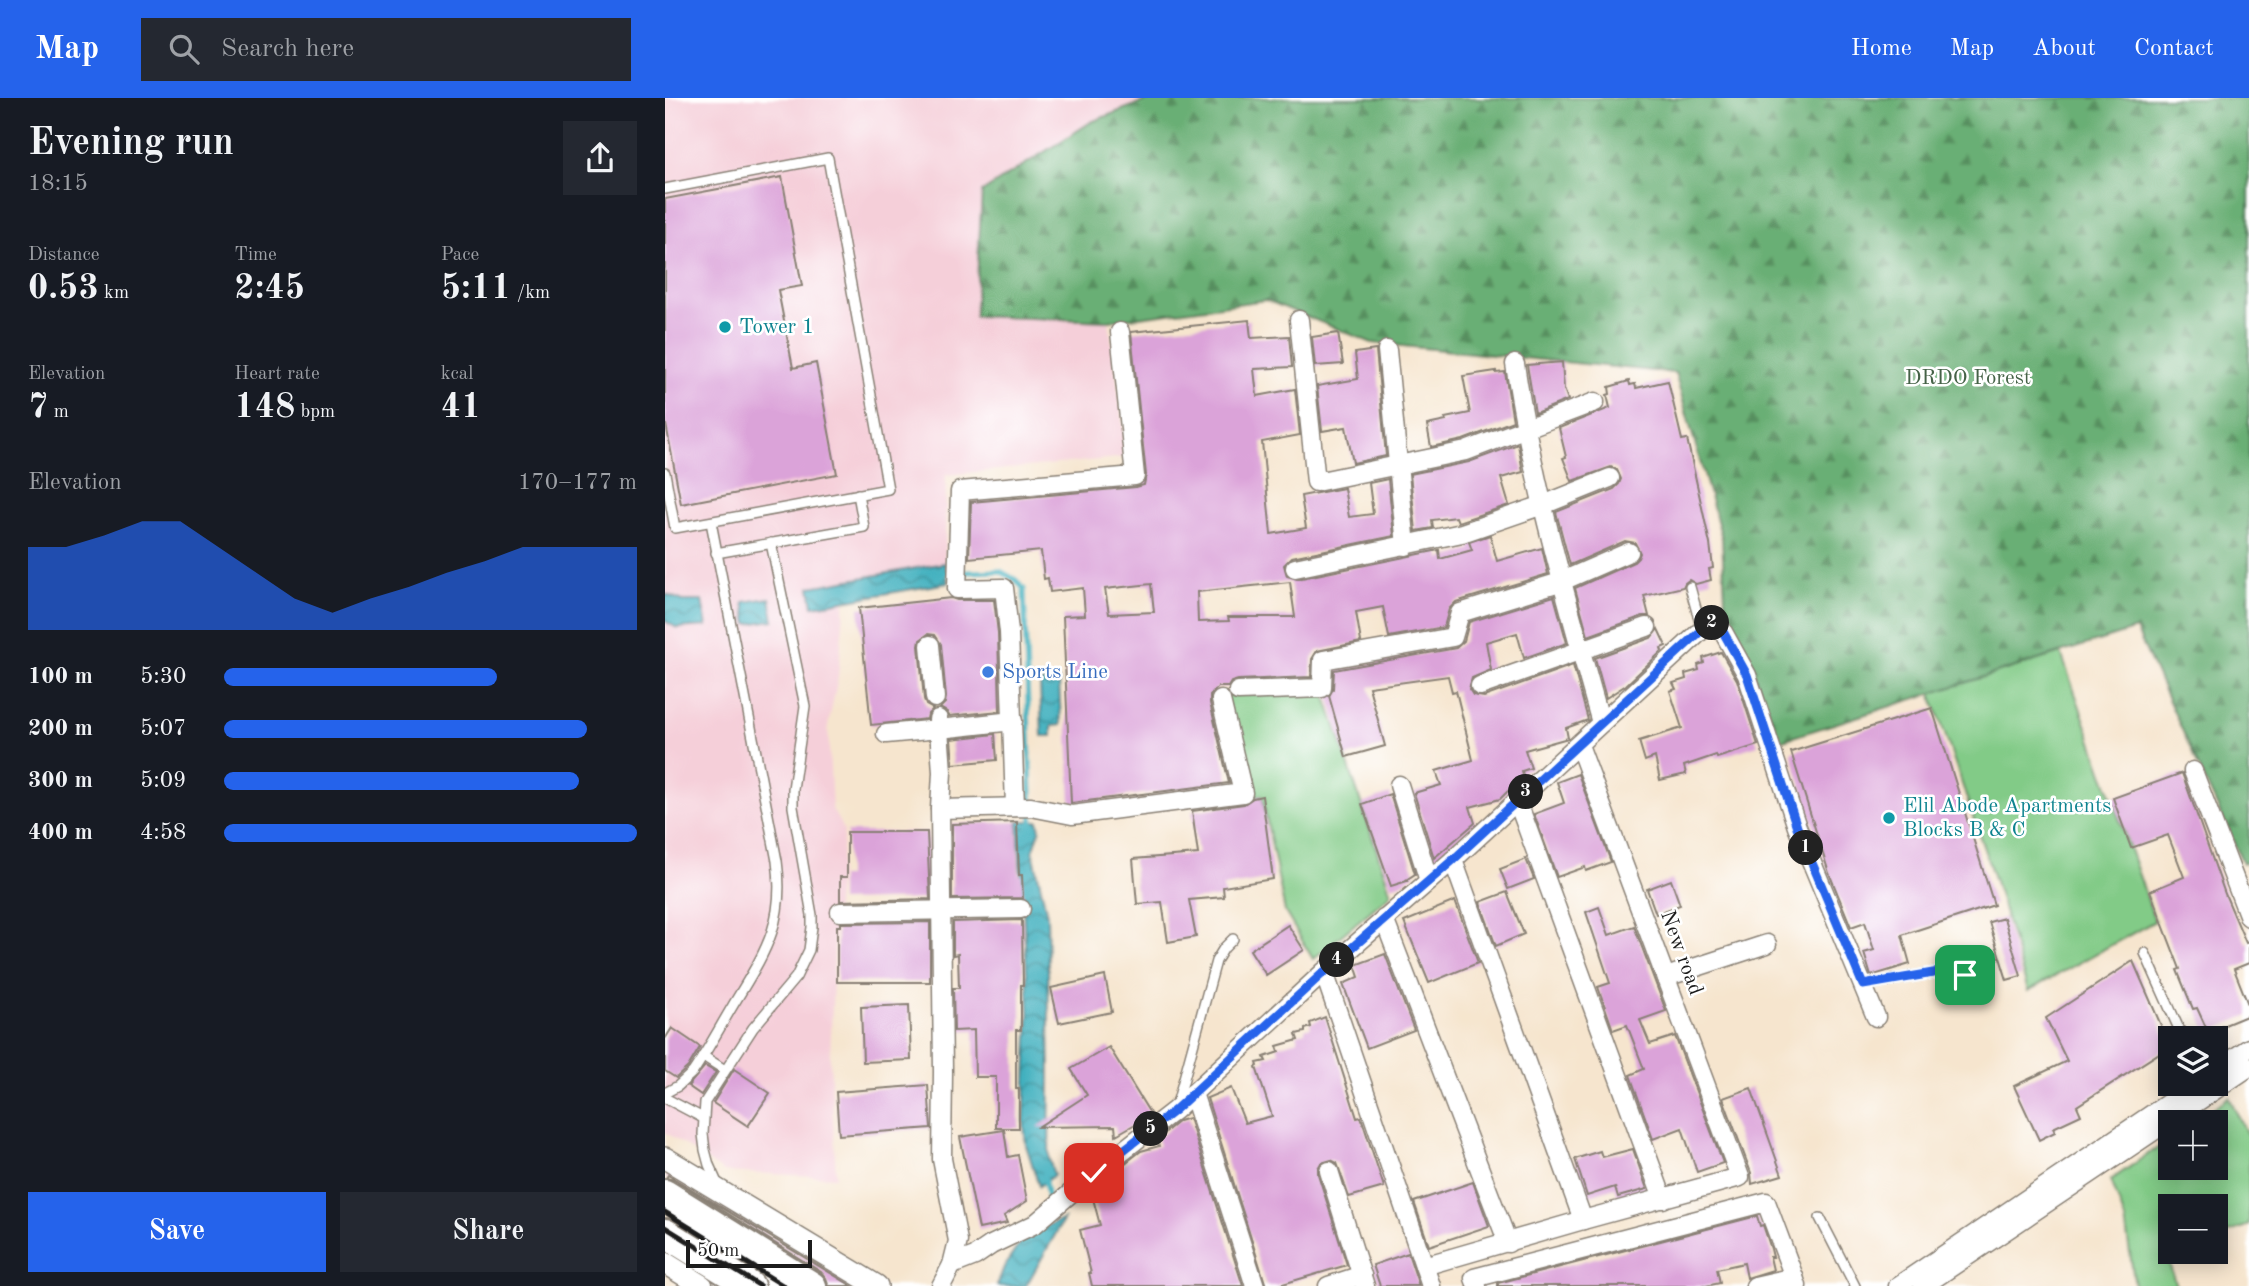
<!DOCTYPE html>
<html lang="en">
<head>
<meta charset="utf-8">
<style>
  :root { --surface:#171b24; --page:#242831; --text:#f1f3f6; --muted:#9ea1a6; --accent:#2563eb }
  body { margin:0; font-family:"Old Standard TT",serif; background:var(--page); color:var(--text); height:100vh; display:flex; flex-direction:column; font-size:26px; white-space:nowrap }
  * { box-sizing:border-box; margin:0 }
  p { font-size:23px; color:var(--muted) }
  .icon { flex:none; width:38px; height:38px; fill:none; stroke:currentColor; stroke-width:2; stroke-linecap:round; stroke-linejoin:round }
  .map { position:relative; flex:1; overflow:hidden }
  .details { display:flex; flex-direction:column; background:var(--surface); width:665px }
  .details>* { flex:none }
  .tools { position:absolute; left:1493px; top:928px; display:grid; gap:14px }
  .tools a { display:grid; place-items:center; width:70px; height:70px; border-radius:0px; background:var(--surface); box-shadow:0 4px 18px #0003; font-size:35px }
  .scale { position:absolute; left:21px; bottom:18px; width:126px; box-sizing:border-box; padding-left:7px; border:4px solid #1c1c1c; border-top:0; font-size:19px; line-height:24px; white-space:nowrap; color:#1c1c1c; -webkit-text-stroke:5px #fff; paint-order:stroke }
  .pin { position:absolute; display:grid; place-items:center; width:60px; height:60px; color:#fff; margin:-30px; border-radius:14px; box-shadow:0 4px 10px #0006 }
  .km { position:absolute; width:35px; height:35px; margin:-18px; border-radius:50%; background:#222; color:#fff; font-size:19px; line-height:35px; text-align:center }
  .round { display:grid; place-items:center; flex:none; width:74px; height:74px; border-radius:0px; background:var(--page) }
  .summary { display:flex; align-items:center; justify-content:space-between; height:119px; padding:0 28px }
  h1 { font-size:38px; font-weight:700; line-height:52px }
  .figures { display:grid; grid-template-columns:repeat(3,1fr); gap:10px; height:119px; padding:7px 28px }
  .figures div { display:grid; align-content:center }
  .figures b { font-size:35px; font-weight:700 }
  .figures small { font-size:19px; font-weight:400 }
  .figures p { font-size:19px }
  .chart { height:196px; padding:14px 28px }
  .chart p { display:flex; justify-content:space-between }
  .chart svg { width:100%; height:126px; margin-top:7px; fill:var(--accent); opacity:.7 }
  .primary-button { display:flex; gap:14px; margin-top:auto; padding:14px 28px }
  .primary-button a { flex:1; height:80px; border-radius:0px; background:var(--accent); color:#fff; font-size:28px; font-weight:700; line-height:80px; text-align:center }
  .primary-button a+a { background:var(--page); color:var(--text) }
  ul { padding:0 28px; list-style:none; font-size:23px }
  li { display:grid; grid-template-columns:112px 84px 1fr; align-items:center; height:52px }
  li i { height:18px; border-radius:9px; background:var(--accent) }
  header { display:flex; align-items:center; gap:42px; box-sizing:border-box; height:98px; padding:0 35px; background:var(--accent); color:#fff }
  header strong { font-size:33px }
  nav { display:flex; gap:38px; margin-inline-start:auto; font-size:24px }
  .search { width:490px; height:63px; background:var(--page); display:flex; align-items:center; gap:18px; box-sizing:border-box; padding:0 24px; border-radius:0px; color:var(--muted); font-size:26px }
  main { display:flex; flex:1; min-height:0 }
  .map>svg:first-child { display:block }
  .built { fill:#f5cfd9 }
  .green { fill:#82cb87; stroke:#4f7452; stroke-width:2 }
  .forest { fill:url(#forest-firs); stroke:#426648; stroke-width:2 }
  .water { fill:url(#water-waves); stroke:#30666e; stroke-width:2 }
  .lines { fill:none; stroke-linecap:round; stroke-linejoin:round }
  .stream { stroke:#43b1bf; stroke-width:5 }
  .building { fill:#dba3d9; fill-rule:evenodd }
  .service-casing { stroke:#898075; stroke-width:12 }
  .minor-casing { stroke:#898075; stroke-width:21 }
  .tertiary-casing { stroke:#898075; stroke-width:24 }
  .trunk-casing { stroke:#898075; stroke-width:32 }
  .service { stroke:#fff; stroke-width:9 }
  .minor { stroke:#fff; stroke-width:18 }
  .tertiary { stroke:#fff; stroke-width:21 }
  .trunk { stroke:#fff; stroke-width:28 }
  .rail { stroke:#1c1c1c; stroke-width:5 }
  .route-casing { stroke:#fff; stroke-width:14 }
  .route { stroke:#2563eb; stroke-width:9 }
  .culture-dot { fill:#0f9aa8; stroke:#fff; stroke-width:2.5 }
  .shop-dot { fill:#3f7fe0; stroke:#fff; stroke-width:2.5 }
  .labels { text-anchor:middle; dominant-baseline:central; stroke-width:5; stroke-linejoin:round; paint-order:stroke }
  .culture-label { font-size:21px; fill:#0d838f; stroke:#fff; text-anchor:start }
  .park-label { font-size:21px; fill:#456247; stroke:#fff }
  .shop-label { font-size:21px; fill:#366cbe; stroke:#fff; text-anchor:start }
  .street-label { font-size:21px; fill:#1c1c1c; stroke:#fff }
</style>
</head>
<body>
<header>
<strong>Map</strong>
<div class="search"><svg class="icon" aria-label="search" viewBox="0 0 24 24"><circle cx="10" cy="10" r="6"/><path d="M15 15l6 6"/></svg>Search here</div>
<nav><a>Home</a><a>Map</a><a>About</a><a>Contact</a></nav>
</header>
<main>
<section class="details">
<div class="summary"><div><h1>Evening run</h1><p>18:15</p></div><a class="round"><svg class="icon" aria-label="share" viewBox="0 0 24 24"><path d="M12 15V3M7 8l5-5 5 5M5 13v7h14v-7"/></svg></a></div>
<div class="figures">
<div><p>Distance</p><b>0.53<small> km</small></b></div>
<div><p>Time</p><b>2:45</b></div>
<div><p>Pace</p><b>5:11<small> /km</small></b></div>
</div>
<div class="figures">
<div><p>Elevation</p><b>7<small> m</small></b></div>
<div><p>Heart rate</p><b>148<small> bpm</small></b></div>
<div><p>kcal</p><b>41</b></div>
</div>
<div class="chart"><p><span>Elevation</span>170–177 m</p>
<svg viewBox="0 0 160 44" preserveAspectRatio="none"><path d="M0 44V15L10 15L20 11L30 6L40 6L50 15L60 24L70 33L80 38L90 33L100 29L110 24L120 20L130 15L140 15L150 15L160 15V44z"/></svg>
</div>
<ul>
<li><b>100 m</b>5:30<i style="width:66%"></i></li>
<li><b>200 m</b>5:07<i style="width:88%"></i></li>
<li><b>300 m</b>5:09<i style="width:86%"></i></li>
<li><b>400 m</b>4:58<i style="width:100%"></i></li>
</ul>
<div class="primary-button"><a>Save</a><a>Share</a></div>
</section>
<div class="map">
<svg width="1584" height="1188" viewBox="0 0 1584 1188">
  <defs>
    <pattern id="forest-firs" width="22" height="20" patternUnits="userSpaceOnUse" patternTransform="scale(1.75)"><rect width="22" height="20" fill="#69af74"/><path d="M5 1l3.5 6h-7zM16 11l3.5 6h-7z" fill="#568e5e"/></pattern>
    <pattern id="water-waves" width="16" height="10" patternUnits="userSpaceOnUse" patternTransform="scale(1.75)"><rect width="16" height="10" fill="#43b1bf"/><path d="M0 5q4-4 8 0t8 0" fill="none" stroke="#378f9a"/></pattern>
  </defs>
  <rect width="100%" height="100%" fill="#fff"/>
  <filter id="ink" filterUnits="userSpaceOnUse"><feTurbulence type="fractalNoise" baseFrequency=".0143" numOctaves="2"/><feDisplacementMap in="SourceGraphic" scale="14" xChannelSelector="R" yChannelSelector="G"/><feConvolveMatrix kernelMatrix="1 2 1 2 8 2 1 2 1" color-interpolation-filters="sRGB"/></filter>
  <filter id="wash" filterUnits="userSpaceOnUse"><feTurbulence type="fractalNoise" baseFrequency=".00686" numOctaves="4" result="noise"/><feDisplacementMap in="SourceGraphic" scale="28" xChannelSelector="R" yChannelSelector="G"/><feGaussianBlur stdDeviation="1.57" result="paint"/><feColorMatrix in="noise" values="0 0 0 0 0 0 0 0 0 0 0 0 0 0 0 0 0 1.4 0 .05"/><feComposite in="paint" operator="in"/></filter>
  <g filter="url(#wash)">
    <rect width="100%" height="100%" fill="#f6e5ce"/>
    <polygon class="built" points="0,0 488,0 426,24 310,217 444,223 462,359 281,377 280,465 145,489 149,508 180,503 173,579 163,628 167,711 179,733 171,807 165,960 171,1079 59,1074 0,1034"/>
    <g class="green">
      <polygon points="1396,555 1490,823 1363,893 1332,789 1266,595"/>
      <polygon points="660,596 726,796 648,861 620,814 597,698 583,698 560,597"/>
      <polygon points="1564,999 1584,1040 1584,1127 1551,1139 1550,1108 1505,1108 1505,1153 1513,1153 1502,1158 1511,1188 1470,1188 1460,1122 1446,1082 1505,1041 1505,1069 1550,1069 1550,1024 1529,1024"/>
    </g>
    <polygon class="forest" points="488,0 1584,0 1584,763 1578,765 1471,531 1115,643 1060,502 1057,440 1010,275 707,245 601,202 444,223 310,218 317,94 426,24"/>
    <g class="water">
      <polygon points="280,465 283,485 148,508 145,489"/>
      <polygon points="0,496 18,503 37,503 42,528 12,530 0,523"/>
      <polygon points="105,500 109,522 83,526 79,504"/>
      <polygon points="394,582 396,627 387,628 387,638 377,638 375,584"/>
      <polygon points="353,723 373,723 375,732 368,754 382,817 385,974 384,1060 389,1077 374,1088 361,1047 359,1027 364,914"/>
      <polygon points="399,1121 361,1188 332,1188 339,1169 361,1136"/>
    </g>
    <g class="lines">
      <g class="stream">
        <polyline points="274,475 335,473 351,482 359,491 367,724 363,728"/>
        <polyline points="379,1076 384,1108"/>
      </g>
    </g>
    <g id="blocks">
      <g class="building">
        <polygon points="117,79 137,188 113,192 128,270 151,265 172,376 16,406 0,321 0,101"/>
        <path d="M584,222l2,18 38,-2 3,31 -38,2 3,27 38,-7 5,46 -38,7 9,92 35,-6 -5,-32 43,-8 5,29 24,-3 -4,-31 19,-4 6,57 -102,21 -8,8 3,11 10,3 142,-29 1,9 32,-9 -3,-8 21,-7 7,26 45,-13 6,26 -92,28 -7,7 -5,18 -55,10 -6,-30 -27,5 5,30 -44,9 -5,8 -1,18 -73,3 -7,2 -3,5h-10l-8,9v7l19,80 -158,20 -8,-187 22,-1 -2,-27 -33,4 -2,-14 -4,1 -3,-28 -72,7 2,-56 165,-15 8,-2 2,-10 -15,-143zM625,484l5,35h-67l1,4 -31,1 -1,-30zM486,486l3,28 -45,2 -4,-25z"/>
        <polygon points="673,235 678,266 650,268 647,239"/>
        <polygon points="711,252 721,358 688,365 681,329 657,333 652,288 693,281 690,255"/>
        <polygon points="897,264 899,291 903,302 870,315 862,267"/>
        <polygon points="831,273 831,275 840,274 848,323 798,342 766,349 762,327 781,323 780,320 805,315 798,278"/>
        <polygon points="964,283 965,287 970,286 971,290 1003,283 1017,342 1022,341 1045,446 1048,470 1044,471 1046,482 1031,486 1024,482 1020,485 1018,489 979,498 984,518 978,518 923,538 910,490 969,464 973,460 975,455 970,445 960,443 905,467 891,414 949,391 954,386 956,381 952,372 946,369 907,383 898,360 901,359 894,330 945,310 942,297 945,296 944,289"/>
        <polygon points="853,346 858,374 836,380 844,407 793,424 791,419 767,422 768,430 751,433 745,376 804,364"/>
        <polygon points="889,498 902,545 859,560 852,535 821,544 826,572 807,580 804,591 808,597 819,599 908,567 923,622 901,630 903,640 860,652 866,670 857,673 858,678 835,701 805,709 810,725 769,760 749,695 776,687 771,673 808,662 791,593 787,594 783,578 704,589 720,648 681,659 664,598 668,591 669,572 791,550 799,543 804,524"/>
        <polygon points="286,500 292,502 329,502 333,535 335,613 284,618 282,614 275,610 280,605 281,599 276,546 270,537 263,536 255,542 254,548 259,601 261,607 268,611 263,616 262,621 206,627 194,510"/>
        <polygon points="993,531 1001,548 996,550 997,553 961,587 941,600 930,560 986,540"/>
        <polygon points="1056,554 1072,582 1093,647 1052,660 1051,657 1019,668 1021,676 995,682 990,659 980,663 974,643 1017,630 1005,593 1011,591 1008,585 1021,581 1020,576 1034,572 1033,567 1039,565 1038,560"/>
        <polygon points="1267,610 1329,807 1237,837 1245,866 1206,878 1199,855 1209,852 1200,824 1186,829 1164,775 1126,654"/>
        <polygon points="330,636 332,662 288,666 286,641"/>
        <polygon points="1517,675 1560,796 1581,845 1584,844 1584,865 1569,871 1584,909 1584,917 1543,934 1532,910 1528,911 1512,872 1515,871 1485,793 1519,779 1503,737 1466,750 1448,700"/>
        <polygon points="913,676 946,764 921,773 920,769 892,779 869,716 899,705 892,684"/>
        <polygon points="725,696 750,776 741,782 742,783 726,788 697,706"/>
        <polygon points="597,698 608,781 558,789 559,799 524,802 531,839 503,844 497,804 472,806 468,761 533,756 527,713 579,706 588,700"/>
        <polygon points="352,724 354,777 357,777 358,800 287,801 287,726"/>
        <polygon points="182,734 262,734 265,801 175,803 175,779 182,779"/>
        <polygon points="861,761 869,781 843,791 835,771"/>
        <polygon points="1006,782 1015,807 991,816 982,791"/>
        <polygon points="842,794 859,836 831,848 815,804"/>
        <polygon points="790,803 813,865 764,885 739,824"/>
        <polygon points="934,809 944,837 969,828 1001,913 975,922 985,946 1010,938 1058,1065 1032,1074 1017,1030 988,1041 965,977 979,971 962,927 948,932 933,889 945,885 921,814"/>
        <polygon points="1339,820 1356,878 1342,882 1324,824"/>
        <polygon points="357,822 358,887 356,887 356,932 351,932 351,991 354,991 354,1030 331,1030 331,979 310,979 309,932 289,933 288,890 294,890 293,856 288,857 288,824"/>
        <polygon points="265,824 265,884 172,884 172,828 176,828 176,825"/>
        <polygon points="623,827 639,852 601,877 585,852"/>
        <polygon points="720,856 749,932 702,950 678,886 694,879 690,867"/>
        <polygon points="1468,863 1505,948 1412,1008 1416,1017 1388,1030 1390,1034 1374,1042 1349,988 1402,963 1381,920"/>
        <polygon points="440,878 447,914 394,925 386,890"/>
        <polygon points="244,907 246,962 198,964 196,909"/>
        <polygon points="660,919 692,1020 696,1019 719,1089 684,1099 672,1065 666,1062 656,1065 653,1070 653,1076 682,1167 611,1188 601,1188 542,1000 566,990 580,1025 607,1018 591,969 593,968 592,965 601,963 599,959 614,954 612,948 633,942 631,936 640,934 640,931 646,929 645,925"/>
        <polygon points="7,930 35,949 23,969 11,980 0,973 0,941"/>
        <polygon points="444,949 486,1017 451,1037 450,1028 373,1029 422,997 406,971"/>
        <polygon points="40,968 51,974 36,997 23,988"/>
        <polygon points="69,971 105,995 83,1028 48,1005"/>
        <polygon points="263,987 266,1030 174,1037 171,994"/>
        <polygon points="1086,990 1117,1077 1087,1086 1086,1075 1058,1000"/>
        <polygon points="524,1020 578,1188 427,1188 424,1175 426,1175 415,1132 435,1127 426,1093 443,1087 441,1080 476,1053 494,1048 492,1041 514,1023"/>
        <polygon points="339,1032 343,1059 353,1057 362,1103 339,1118 342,1125 314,1131 295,1039"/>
        <polygon points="968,1051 982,1091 953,1099 950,1089 922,1098 910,1061 935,1053 937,1059"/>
        <polygon points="3,1077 187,1188 164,1188 161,1180 156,1174 9,1082 1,1080"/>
        <polygon points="808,1084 824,1128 764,1148 749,1104"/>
        <polygon points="1092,1118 1095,1128 1098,1127 1106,1151 1108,1159 1105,1159 1108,1172 1082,1180 1079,1165 1052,1171 1055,1185 1041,1188 833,1188 833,1185"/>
        <polygon points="743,1155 754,1188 715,1188 708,1167"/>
      </g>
    </g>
  </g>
  <g filter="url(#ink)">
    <use href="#blocks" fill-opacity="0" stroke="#898075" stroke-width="2"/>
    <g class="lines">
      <defs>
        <g id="service">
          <polyline points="0,91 163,60 223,391 10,430 0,375"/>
          <polyline points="51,455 199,429 193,396"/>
          <polyline points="1025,489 1037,532"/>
          <polyline points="1480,855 1518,940"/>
          <polyline points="1198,887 1274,874 1301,877 1316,869"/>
          <polyline points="38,958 60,972"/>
          <path d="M0,995l13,-7 15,-14c14,-21 26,-43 39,-65 31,-52 54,-82 45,-146l-66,-339"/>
          <polyline points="0,1000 38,1020"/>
          <polyline points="512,1006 551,863 559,850 568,841"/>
          <polyline points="53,1087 44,1067 40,1052 38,1036 40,1004 88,930 131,879 144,852 147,829 147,817 128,709 128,691 140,608 106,445"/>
          <polyline points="1155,1120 1190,1188"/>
        </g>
        <g id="minor">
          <polyline points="634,222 651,384 801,353 930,304"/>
          <polyline points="722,252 741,448"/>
          <path d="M850,266c18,122 53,240 86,359"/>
          <polyline points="630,470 797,435 878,407 945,380"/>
          <polyline points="265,547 270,600"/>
          <polyline points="815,588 982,529"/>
          <polyline points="573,593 657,590 658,562 788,539 795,515 895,484 964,454"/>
          <polyline points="273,621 274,631 348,623"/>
          <polyline points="221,636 274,631 277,674 275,711 278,974 277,1061 293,1143 287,1167 276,1188"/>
          <polyline points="1528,673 1584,819"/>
          <polyline points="734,687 764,783"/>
          <polyline points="852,702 998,1101"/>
          <polyline points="350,709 344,534 339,490 292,491 295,393 470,378 455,234"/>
          <polyline points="275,711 366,709 407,717 578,695 556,602"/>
          <polyline points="788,762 918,1122"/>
          <polyline points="175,814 356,811"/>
          <polyline points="719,821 843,1145"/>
          <polyline points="659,874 766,1188"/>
          <polyline points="1001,879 1102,846"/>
          <polyline points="1550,973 1584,950"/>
          <polyline points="528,995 590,1188"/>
          <polyline points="664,1073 700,1188"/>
          <polyline points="287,1167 310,1158 326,1147 370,1126 429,1075 510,1012 659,874 788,762 1037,532 1051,521 1082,577 1132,729 1211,919"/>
          <polyline points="759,1168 918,1122 1075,1079 914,647"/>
          <polyline points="663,1188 697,1177"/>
          <polyline points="812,1188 809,1180 1101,1104 1129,1179"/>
          <polyline points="1090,1188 1129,1179 1132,1188"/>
          <polyline points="1233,1188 1533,985"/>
          <polyline points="1258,1188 1584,969"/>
        </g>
        <g id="tertiary">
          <polyline points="0,1060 212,1188"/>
          <polyline points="0,1165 37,1188"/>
        </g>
        <g id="trunk">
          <polyline points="0,1096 147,1188"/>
          <polyline points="0,1135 85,1188"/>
        </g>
      </defs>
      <use href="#service" class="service-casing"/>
      <use href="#minor" class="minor-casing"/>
      <use href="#tertiary" class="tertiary-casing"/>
      <use href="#trunk" class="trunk-casing"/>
      <use href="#service" class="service"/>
      <use href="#minor" class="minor"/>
      <use href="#tertiary" class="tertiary"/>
      <use href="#trunk" class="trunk"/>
      <g class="rail">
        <polyline points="0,1114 119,1188"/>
        <polyline points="0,1129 95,1188"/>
      </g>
    </g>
  </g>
  <g class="lines" filter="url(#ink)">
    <defs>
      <polyline id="route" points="429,1075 510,1012 659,874 788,762 1037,532 1051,521 1082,577 1132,729 1198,887 1274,874 1300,877"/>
    </defs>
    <use href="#route" class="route-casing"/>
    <use href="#route" class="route"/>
  </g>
  <g class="culture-dot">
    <circle cx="60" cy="229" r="7"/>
    <circle cx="1224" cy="720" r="7"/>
  </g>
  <circle class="shop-dot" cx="323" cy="574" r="7"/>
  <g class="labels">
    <g class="culture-label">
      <text x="74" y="229">Tower 1</text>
      <text x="1238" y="708">Elil Abode Apartments<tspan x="1238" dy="24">Blocks B &amp; C</tspan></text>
    </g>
    <g class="park-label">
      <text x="1303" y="280">DRDO Forest</text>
    </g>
    <g class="shop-label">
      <text x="337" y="574">Sports Line</text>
    </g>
    <g class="street-label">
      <text transform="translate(1016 855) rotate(70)">New road</text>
    </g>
  </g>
</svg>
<div class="tools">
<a><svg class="icon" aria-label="layers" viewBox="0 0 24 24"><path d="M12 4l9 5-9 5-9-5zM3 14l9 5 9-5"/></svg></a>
<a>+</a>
<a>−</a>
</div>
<div class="scale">50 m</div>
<div class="pin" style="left:1300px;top:877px;background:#1e9e55"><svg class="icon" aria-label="arrive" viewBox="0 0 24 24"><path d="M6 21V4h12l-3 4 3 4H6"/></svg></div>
<div class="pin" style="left:429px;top:1075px;background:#d93025"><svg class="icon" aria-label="check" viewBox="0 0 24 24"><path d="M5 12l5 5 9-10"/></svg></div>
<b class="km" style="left:1141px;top:750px">1</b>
<b class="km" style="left:1047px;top:525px">2</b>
<b class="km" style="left:861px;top:694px">3</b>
<b class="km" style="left:672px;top:862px">4</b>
<b class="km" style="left:486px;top:1031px">5</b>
</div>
</main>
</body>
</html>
